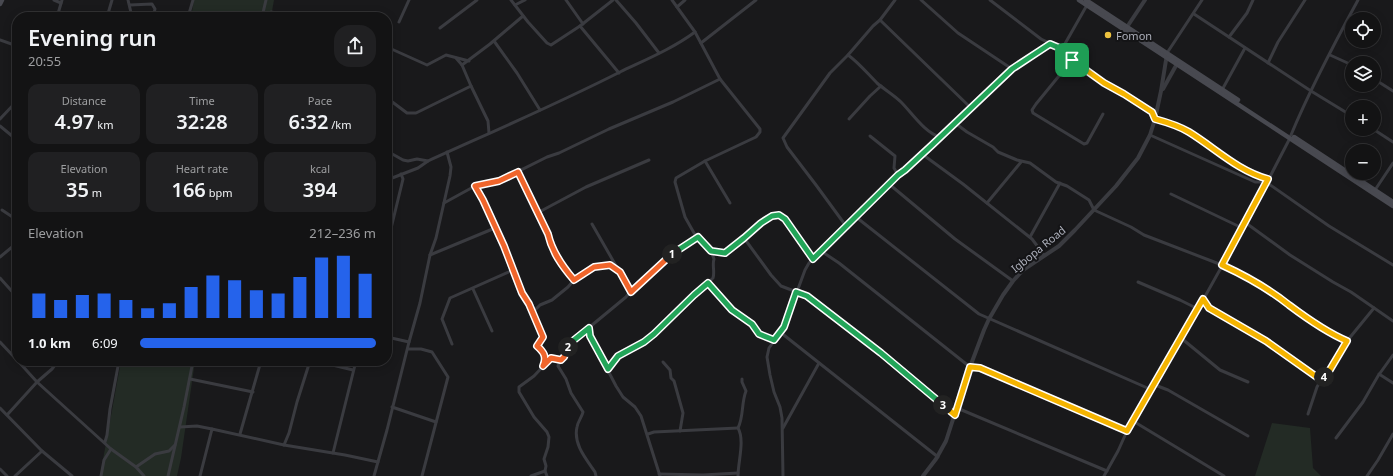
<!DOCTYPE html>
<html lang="en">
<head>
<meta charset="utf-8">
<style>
  :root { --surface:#131314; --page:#202022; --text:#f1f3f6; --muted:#9d9ea0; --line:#323234; --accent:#2563eb }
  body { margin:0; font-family:"Noto Sans",sans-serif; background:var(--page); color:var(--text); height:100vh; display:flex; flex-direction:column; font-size:15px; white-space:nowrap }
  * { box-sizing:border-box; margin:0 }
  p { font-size:13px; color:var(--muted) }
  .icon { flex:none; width:22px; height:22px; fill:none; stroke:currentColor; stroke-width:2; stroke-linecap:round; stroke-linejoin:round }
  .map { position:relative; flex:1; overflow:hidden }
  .sheet { position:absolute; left:12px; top:12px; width:380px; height:354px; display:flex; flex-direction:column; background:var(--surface); border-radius:16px; box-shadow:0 2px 10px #0003,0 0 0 1px var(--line) }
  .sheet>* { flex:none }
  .controls { position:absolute; left:1345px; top:12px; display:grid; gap:8px }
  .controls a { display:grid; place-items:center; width:36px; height:36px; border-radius:50%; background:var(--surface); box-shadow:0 2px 10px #0003,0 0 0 1px var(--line); font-size:20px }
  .pin { position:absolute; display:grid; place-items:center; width:34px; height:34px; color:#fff; margin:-17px; border-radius:8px; box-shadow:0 2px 6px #0006 }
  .km { position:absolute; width:20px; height:20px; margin:-10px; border-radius:50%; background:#222; color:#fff; font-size:11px; line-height:20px; text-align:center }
  .round { display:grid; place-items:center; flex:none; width:42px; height:42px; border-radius:16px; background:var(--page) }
  .overview { display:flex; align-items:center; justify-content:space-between; height:68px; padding:0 16px }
  h1 { font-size:22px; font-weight:600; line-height:30px }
  .figures { display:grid; grid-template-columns:repeat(3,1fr); gap:6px; height:68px; padding:4px 16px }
  .figures div { display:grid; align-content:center; border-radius:10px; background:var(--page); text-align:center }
  .figures b { font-size:20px; font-weight:600 }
  .figures small { font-size:11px; font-weight:400 }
  .figures p { font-size:11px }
  .chart { height:112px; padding:8px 16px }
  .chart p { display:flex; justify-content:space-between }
  .chart svg { width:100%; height:72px; margin-top:4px; stroke:var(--accent); stroke-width:6 }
  ul { padding:0 16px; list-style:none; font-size:13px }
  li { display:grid; grid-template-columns:64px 48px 1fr; align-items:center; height:30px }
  li i { height:10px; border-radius:5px; background:var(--accent) }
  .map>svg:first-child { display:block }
  .green { fill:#232b25 }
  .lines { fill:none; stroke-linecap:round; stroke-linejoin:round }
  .minor { stroke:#3a3b40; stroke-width:3 }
  .tertiary { stroke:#3a3b40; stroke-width:4 }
  .secondary { stroke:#484950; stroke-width:4.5 }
  .split-1-casing { stroke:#fff; stroke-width:8 }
  .split-2-casing { stroke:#fff; stroke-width:8 }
  .split-3-casing { stroke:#fff; stroke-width:8 }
  .split-4-casing { stroke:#fff; stroke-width:8 }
  .split-5-casing { stroke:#fff; stroke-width:8 }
  .split-1 { stroke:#22a559; stroke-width:5 }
  .split-2 { stroke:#f0652b; stroke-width:5 }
  .split-3 { stroke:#22a559; stroke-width:5 }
  .split-4 { stroke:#f5b400; stroke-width:5 }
  .split-5 { stroke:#f5b400; stroke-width:5 }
  .poi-dot { fill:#edc23f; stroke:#141416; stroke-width:1.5 }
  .labels { text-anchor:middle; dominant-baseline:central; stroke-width:4; stroke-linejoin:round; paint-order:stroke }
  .poi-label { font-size:11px; fill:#acafba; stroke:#141416; text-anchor:start }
  .street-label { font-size:11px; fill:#acafba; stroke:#141416 }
</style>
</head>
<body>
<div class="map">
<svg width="1393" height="476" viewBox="0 0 1393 476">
  <rect width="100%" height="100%" fill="#19191b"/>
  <g class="green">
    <polygon points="194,0 274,0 271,17 191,17"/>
    <polygon points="121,361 195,361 181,458 177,476 100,476"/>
    <polygon points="1272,423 1310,428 1313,468 1321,476 1255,476"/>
  </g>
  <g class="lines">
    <g class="minor">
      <polyline points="54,0 61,3"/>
      <polyline points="128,0 132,17"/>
      <polyline points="511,0 528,22 547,43 551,45 580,26 613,0"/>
      <polyline points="566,0 583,24"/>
      <polyline points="616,0 636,23 659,53"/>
      <polyline points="672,0 695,32 720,79 760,129 760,132 756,137 705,161 676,178 675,182 685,217 694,233 711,251 725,253 744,238 761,223 774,215 779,215 785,219 813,259"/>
      <polyline points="921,0 958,33 1012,69"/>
      <path d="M990,0l51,39 21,10 10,11 32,23 20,11 28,18 3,7c11,3 24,7 34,13 26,16 49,38 79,47"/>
      <polyline points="130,5 152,4 155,9 153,17"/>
      <polyline points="515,5 525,0"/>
      <polyline points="677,7 685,0"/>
      <polyline points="1194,14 1311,91 1352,116"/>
      <polyline points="57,17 62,0"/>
      <polyline points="107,17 112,0"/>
      <polyline points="188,17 193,0"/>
      <polyline points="262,17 266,0"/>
      <polyline points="268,17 271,12 297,17 317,14 330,17"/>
      <polyline points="880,20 971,108"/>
      <polyline points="399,22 409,0"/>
      <polyline points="580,26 619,73"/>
      <polyline points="440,28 477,0"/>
      <polyline points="1229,37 1247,13 1253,0"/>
      <polyline points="0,40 17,46"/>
      <polyline points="494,41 517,73 540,110"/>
      <polyline points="701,43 756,0"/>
      <polyline points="387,47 427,65 446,55 469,61"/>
      <polyline points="1062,49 1087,5"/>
      <polyline points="1167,53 1202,0"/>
      <path d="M848,55c11,8 19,18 29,28 8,7 17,12 24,19 11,11 24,31 39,35"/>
      <polyline points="1330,55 1352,65"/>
      <polyline points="456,58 462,65 471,86 488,121 489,133"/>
      <polyline points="1072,60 1036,104 1032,110 1033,113 1084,144 1087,143 1103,114"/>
      <polyline points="1268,63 1278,42 1305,0"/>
      <polyline points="462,65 490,44 523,16"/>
      <polyline points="1374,79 1393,91"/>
      <polyline points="1222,90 1245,48"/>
      <polyline points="387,98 407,113 416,113 471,86"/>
      <polyline points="0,119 17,101"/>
      <polyline points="849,119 870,96 881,86"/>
      <polyline points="955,123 967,132 993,147 998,152 1017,160 1030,163 1056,182 1067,186 1089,200 1094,210 1131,227 1144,235 1222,265 1242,275 1290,305 1300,314 1334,335 1347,341"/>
      <polyline points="0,126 17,140"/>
      <polyline points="1373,129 1393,142"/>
      <polyline points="1150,135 1255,182 1266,182 1329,226 1393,265"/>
      <path d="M1291,135c19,-46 43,-91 67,-135"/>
      <polyline points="870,136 895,156 894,168 898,175"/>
      <polyline points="387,151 403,160 408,161 417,159 428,161"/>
      <polyline points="922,154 963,184 1032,239 1044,255"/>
      <polyline points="705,161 730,203"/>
      <path d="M518,172l30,62c4,18 14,32 26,46"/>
      <path d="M387,180l31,-12 10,-7c64,-29 129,-57 192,-89 25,-12 52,-23 75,-40"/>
      <polyline points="889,184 955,239 1013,281"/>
      <path d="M475,186l8,14 20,46 20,47 6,10 14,34 -6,9c6,5 11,11 7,19"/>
      <polyline points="1375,190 1393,163"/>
      <polyline points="1171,194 1238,226 1241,227 1246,223 1290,255 1333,282 1351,292 1393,321"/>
      <polyline points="444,203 475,186 499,181 547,157 559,153 609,129 673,102 720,79"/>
      <polyline points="987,203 1021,162"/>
      <polyline points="2,210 17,220"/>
      <polyline points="538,213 541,211 586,187 649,160"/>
      <polyline points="856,217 979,314 1152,390"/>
      <polyline points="592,224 631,292"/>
      <polyline points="846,226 816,185 787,147 783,138 830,73 848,55 873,26 880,20 895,0"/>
      <polyline points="1030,237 1060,183"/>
      <polyline points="744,238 771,275 781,286 807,296 881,353 955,415"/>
      <polyline points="387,245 403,179 401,174"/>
      <polyline points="821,251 839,263 970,367 980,367 1127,431"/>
      <polyline points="430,255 495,228"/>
      <polyline points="0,257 17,243"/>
      <polyline points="0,278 17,297"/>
      <polyline points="1138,282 1180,300 1198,309"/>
      <polyline points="708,283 732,310 752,324 759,334 774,340"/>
      <polyline points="473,289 492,331"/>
      <polyline points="1203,299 1209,308 1266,341 1321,380"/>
      <polyline points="533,312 540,305 552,300 568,287 574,280 594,267 610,265 620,272"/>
      <polyline points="589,328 590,336 616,386 623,397 635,407 641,416 660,476"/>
      <polyline points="780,332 938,457"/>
      <polyline points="387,337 409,342"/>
      <polyline points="1181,338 1220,370 1248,382"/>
      <polyline points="0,342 17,360"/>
      <polyline points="452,344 442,319 450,298 513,270"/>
      <polyline points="408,349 421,349 432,352 448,377 422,476"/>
      <path d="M561,360l-3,6 8,13 5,14 12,19c-1,5 -5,9 -6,15 -4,17 9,32 18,45l1,4"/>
      <polyline points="18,361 37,382 111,449 136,467 144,476"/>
      <polyline points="316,361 353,370"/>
      <polyline points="663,362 670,370 671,378 674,381 683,413 680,431"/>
      <path d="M608,369l14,-15 22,-11 10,-9 59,-56c2,-6 -1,-13 1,-19l-3,-8"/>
      <polyline points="1379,374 1393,383"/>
      <polyline points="190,379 253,392"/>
      <polyline points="1155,385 1168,390 1248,436"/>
      <polyline points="392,407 436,422"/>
      <polyline points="0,408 42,451 72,476"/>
      <polyline points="957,408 1107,471"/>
      <polyline points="1308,414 1317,387 1321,380 1328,373 1347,341 1374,308"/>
      <polyline points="7,415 37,382 52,369 58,361"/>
      <polyline points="1133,421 1224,476"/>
      <polyline points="180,427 197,426 212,429"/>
      <polyline points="783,428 819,363"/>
      <polyline points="240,434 261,361"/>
      <polyline points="648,434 654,432 738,428"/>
      <polyline points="1336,438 1363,402 1378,376 1393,355"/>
      <polyline points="105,442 107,435 110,409 119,361"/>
      <polyline points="284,445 289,433 297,402 310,361"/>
      <polyline points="333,453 356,361"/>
      <polyline points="136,467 155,454 169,451 175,445"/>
      <polyline points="0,469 7,476"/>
      <polyline points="659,474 703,475 738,473"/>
      <polyline points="15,476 42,451"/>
      <polyline points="101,476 104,460 111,449"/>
      <polyline points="168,476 184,407 193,361"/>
      <polyline points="200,476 212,429 284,445 345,455 378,462"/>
      <polyline points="374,476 387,430 409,342 420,303 430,255 436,238 450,176 451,167 447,152"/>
      <polyline points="531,476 545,471"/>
      <path d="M547,476l-2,-5 1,-5 -2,-7 4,-12 1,-10 -2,-5 -13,-15 -15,-25v-5l15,-11 17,-18 10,2c6,-5 7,-14 13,-20l52,-43 8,-10 36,-32 28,-18"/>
      <path d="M738,476c0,-14 7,-36 0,-48 6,-12 3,-24 8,-37l-4,-9v-3"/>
      <polyline points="783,476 782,418 780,407 774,392 770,375 767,357 769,348 784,327 805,270 809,263 898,175 905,170 932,145 1012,69 1050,44"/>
      <polyline points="1104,476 1118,451 1127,431 1160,377 1246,223 1290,138"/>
      <polyline points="1367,476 1378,460 1393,434"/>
    </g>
    <g class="tertiary">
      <polyline points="1127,27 1145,0"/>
      <polyline points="1163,89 1178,62"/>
      <polyline points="923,476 936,459 946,441 970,367 984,330 989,319 1003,295 1013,281 1023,270 1059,246 1075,230 1116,186 1138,158 1150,135 1155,119 1161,91 1167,54"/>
    </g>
    <g class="secondary">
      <polyline points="1079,0 1393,206"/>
      <polyline points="1086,0 1238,100"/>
      <polyline points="0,4 2,0"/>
      <polyline points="1294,137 1393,202"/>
    </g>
  </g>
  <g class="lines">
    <defs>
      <polyline id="split-1" points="672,254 698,237 711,251 725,253 744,238 761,223 772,216 779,215 785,219 813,259 898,175 905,170 932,145 1012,69 1050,44 1062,49 1072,60"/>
      <path id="split-2" d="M568,347l-4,10 -3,3 -10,-2 -8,8c4,-9 1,-14 -6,-20l6,-9 -14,-33 -7,-11 -18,-47 -21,-46 -8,-14 24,-5 19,-9 30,62c4,18 14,32 26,46l20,-13 16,-2 10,7 11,20 41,-38"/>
      <polyline id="split-3" points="568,347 574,340 589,328 590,336 608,369 618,356 644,342 654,334 694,295 708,283 732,310 752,324 759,334 774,340 784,327 796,292 807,296 881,353 943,405"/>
      <polyline id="split-4" points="943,405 955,415 970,367 980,368 1127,431 1203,299 1209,308 1266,341 1321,380 1324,377"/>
      <path id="split-5" d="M1072,60l32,23 20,11 28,18 3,7c11,3 24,7 34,13 26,16 49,39 79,47l-46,86c24,11 47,24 67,40 16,12 39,28 58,36l-19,32 -4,4"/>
    </defs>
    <use href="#split-1" class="split-1-casing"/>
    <use href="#split-2" class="split-2-casing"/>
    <use href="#split-3" class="split-3-casing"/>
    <use href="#split-4" class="split-4-casing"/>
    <use href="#split-5" class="split-5-casing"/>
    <use href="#split-1" class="split-1"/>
    <use href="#split-2" class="split-2"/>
    <use href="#split-3" class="split-3"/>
    <use href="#split-4" class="split-4"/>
    <use href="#split-5" class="split-5"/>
  </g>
  <circle class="poi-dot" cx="1108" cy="35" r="4"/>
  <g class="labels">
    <g class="poi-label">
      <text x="1116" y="35">Fomon</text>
    </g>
    <g class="street-label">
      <text transform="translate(1038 249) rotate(-39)">Igbopa Road</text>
    </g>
  </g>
</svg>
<div class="controls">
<a><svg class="icon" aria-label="locate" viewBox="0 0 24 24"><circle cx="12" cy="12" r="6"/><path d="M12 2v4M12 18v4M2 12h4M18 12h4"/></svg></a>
<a><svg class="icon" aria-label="layers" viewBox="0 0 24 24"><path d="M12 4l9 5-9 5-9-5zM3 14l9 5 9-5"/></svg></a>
<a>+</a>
<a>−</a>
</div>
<div class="pin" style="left:1072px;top:60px;background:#1e9e55"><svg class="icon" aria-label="arrive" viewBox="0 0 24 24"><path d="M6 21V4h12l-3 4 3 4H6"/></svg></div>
<b class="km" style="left:672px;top:254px">1</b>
<b class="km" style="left:568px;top:347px">2</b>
<b class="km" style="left:943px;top:405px">3</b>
<b class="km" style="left:1324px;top:377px">4</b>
<section class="sheet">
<div class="overview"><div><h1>Evening run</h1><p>20:55</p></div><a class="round"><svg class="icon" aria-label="share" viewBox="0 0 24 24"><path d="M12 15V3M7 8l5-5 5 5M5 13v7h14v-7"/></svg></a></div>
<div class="figures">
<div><p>Distance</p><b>4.97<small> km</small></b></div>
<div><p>Time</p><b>32:28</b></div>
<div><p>Pace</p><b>6:32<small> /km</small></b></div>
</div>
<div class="figures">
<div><p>Elevation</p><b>35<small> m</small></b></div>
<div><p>Heart rate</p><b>166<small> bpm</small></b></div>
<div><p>kcal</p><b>394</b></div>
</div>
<div class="chart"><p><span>Elevation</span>212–236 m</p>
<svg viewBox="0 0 160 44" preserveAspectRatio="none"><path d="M5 44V29M15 44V33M25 44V30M35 44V29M45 44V33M55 44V38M65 44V35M75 44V25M85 44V18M95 44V21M105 44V27M115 44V29M125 44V19M135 44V7M145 44V6M155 44V17"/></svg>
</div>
<ul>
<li><b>1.0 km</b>6:09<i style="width:100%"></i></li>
</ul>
</section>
</div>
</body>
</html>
